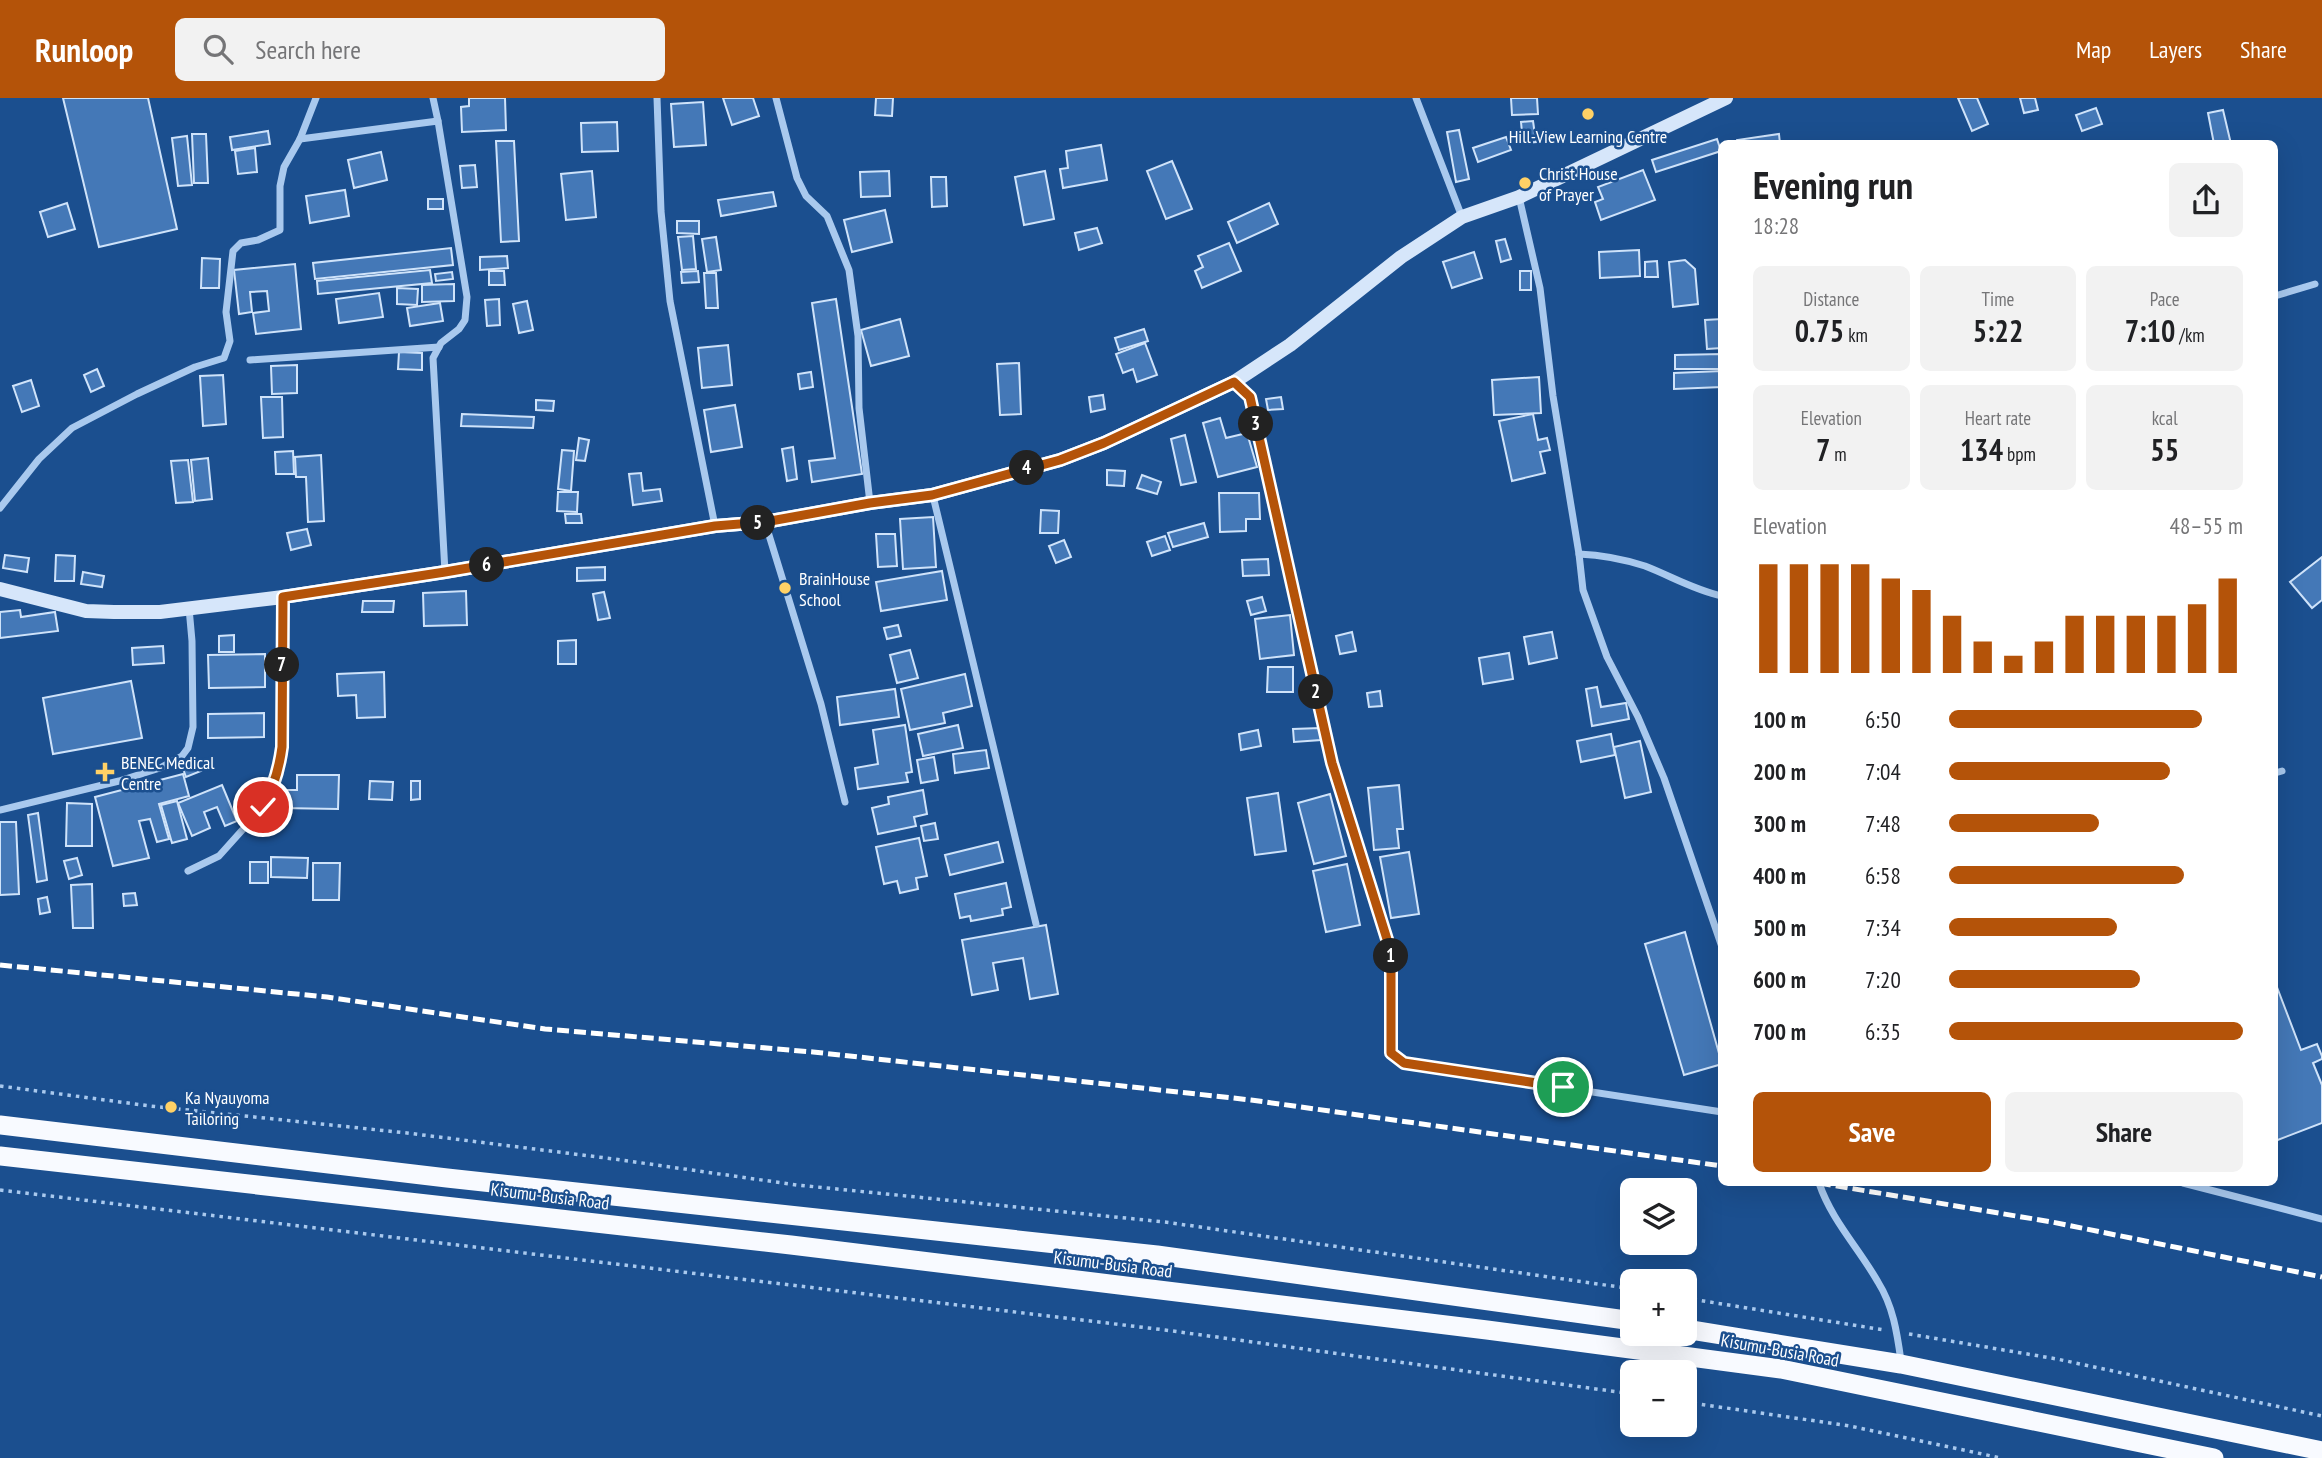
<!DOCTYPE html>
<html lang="en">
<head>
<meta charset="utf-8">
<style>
  :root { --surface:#fff; --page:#f2f2f2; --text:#202124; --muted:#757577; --accent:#b45309 }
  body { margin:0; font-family:"PT Sans Narrow",sans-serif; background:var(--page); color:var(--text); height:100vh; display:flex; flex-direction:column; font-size:26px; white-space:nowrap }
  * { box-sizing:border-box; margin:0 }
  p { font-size:23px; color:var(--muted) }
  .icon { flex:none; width:38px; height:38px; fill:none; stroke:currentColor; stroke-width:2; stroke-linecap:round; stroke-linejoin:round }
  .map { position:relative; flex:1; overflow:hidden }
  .details { position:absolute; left:1718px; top:42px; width:560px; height:1046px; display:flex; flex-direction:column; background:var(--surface); border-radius:10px; box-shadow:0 7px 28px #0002 }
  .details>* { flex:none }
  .buttons { position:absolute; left:1620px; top:1080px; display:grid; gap:14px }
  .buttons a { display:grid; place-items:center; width:77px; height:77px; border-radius:10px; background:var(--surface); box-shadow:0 7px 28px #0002; font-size:35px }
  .pin { position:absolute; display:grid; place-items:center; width:60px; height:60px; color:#fff; margin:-30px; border:4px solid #fff; border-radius:50%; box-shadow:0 2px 7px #0007 }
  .km { position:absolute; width:35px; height:35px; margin:-18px; border-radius:50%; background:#222; color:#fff; font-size:19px; line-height:35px; text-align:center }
  .round { display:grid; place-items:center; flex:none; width:74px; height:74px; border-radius:10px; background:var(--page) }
  .head { display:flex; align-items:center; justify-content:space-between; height:119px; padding:0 35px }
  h1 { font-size:38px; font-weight:600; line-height:52px }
  .stats { display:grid; grid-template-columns:repeat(3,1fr); gap:10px; height:119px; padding:7px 35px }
  .stats div { display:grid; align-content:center; border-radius:10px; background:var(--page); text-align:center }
  .stats b { font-size:30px; font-weight:600 }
  .stats small { font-size:19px; font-weight:400 }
  .stats p { font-size:19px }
  .chart { height:196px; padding:14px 35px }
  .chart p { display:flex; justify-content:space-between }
  .chart svg { width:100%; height:126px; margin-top:7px; stroke:var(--accent); stroke-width:6 }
  .button { display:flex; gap:14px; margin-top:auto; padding:14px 35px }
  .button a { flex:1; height:80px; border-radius:10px; background:var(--accent); color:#fff; font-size:28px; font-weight:600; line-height:80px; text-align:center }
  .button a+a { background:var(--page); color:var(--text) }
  ul { padding:0 35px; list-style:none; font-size:23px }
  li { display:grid; grid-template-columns:112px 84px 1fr; align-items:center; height:52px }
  li i { height:18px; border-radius:9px; background:var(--accent) }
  header { display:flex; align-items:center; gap:42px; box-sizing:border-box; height:98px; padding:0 35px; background:var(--accent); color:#fff }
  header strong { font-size:33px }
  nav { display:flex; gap:38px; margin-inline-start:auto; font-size:24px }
  .search { width:490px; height:63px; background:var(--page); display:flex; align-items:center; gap:18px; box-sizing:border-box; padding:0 24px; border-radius:10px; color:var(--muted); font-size:26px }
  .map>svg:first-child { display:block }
  .building { fill:#4478b7; stroke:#cfe3fa; stroke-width:2 }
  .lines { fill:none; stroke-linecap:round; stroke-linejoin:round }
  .path { stroke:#a9c9ee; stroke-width:3.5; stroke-dasharray:3.5 5; stroke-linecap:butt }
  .minor { stroke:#a9c9ee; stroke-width:7 }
  .secondary { stroke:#d6e6fa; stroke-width:14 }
  .trunk { stroke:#f8faff; stroke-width:19 }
  .rail { stroke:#fff; stroke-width:5; stroke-dasharray:12 5; stroke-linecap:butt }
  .route-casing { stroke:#fff; stroke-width:14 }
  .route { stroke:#b45309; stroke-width:9 }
  .poi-dot { fill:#ffd166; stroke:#1b4f8f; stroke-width:2.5 }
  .labels { text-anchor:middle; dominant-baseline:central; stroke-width:5; stroke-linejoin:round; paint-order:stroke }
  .poi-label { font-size:18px; fill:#fff; stroke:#1b4f8f; text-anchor:start }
  .street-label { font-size:18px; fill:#fff; stroke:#1b4f8f }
</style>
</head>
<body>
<header>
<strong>Runloop</strong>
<div class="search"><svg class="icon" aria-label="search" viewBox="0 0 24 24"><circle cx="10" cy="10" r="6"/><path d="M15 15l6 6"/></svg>Search here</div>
<nav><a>Map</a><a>Layers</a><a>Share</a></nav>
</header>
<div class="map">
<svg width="2322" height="1360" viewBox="0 0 2322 1360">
  <rect width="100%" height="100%" fill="#1b4f8f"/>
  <g class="building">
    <polygon points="63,0 148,0 177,131 99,149"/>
    <polygon points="469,0 505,0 506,32 462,34 461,9 469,8"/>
    <polygon points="723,0 753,0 759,18 732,27"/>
    <polygon points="876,0 893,0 892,18 875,17"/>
    <polygon points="1511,0 1537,0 1538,16 1512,17"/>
    <polygon points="1958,0 1977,0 1988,26 1972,33"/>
    <polygon points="2020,0 2035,0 2038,12 2024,15"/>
    <polygon points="703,4 706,47 674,49 671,6"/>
    <polygon points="2096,10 2102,26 2082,33 2076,17"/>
    <polygon points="2223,12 2231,46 2214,46 2208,15"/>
    <polygon points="1533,23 1536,44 1523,45 1521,24"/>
    <polygon points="617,24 618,53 582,54 581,25"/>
    <polygon points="1459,32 1469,81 1456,84 1447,34"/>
    <polygon points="268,33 270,46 232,52 230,39"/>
    <polygon points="192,36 206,36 208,85 194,85"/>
    <polygon points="1779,36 1780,46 1737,46 1737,42"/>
    <polygon points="187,38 192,87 178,88 172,40"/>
    <polygon points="1506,39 1511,52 1478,64 1473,50"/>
    <polygon points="1717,41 1721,53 1656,74 1652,62"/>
    <polygon points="496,43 514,43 519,143 501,144"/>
    <polygon points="1101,47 1107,82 1063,90 1060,71 1068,70 1066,53"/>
    <polygon points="255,50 257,74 238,76 235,53"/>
    <polygon points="381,54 387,82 354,90 348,62"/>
    <polygon points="1172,63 1192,111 1166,121 1147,73"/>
    <polygon points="475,67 477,89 462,90 460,68"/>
    <polygon points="1643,72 1655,102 1601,122 1595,104 1603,101 1598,89"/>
    <polygon points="592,73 596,119 566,122 561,76"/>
    <polygon points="889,73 890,98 861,99 860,74"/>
    <polygon points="1045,73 1054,121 1024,127 1015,79"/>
    <polygon points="931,79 946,79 947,108 932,109"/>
    <polygon points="345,92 349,118 310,125 306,98"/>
    <polygon points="773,94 776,108 721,118 718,102"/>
    <rect x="428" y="101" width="15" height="10"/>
    <polygon points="67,105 75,131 48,139 40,114"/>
    <polygon points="1269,105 1278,126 1237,145 1228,124"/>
    <polygon points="885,112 892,144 852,154 844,122"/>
    <polygon points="677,123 699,123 699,136 677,135"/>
    <polygon points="1097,130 1102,145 1079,152 1075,135"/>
    <polygon points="693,138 696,171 682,172 678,139"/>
    <polygon points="716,139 721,172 707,174 702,141"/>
    <polygon points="1505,141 1511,161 1501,164 1496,143"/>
    <polygon points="1229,145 1241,173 1202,190 1195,173 1203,169 1198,158"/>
    <polygon points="451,150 453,167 315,181 313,165"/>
    <polygon points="1639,152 1640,178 1600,180 1599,154"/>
    <polygon points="1474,154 1482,180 1452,190 1443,164"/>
    <polygon points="507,158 508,170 480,172 480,159"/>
    <polygon points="202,160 220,161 219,190 201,190"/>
    <polygon points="1685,162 1695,171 1698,206 1673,209 1669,164"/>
    <polygon points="1657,163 1658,179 1645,179 1645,164"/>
    <polygon points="295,166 301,231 256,236 253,215 269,213 267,193 250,194 252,214 239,216 234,172"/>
    <polygon points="430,172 432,185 318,196 317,183"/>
    <polygon points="489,173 504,173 505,187 489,187"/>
    <polygon points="698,173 699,184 682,185 681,174"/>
    <rect x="1520" y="173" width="11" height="19"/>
    <polygon points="452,174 453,181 436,183 435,176"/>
    <polygon points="704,175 716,175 718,210 706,210"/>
    <polygon points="454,186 454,203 422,204 422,187"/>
    <polygon points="397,190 418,191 417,207 397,206"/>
    <polygon points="379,195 383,219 339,225 336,201"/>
    <polygon points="499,201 500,227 487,228 485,202"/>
    <polygon points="836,201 862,376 812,384 809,363 835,360 812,205"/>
    <polygon points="527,203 533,232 519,235 513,206"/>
    <polygon points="440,205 443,223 410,228 407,210"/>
    <polygon points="900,221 909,258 871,268 861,232"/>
    <polygon points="1722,221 1722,250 1707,251 1705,222"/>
    <polygon points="1144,231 1148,243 1119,252 1115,240"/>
    <polygon points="1145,245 1157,277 1137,284 1133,271 1123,275 1116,256"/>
    <polygon points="728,247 732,287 702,290 698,250"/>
    <polygon points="399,254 422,255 422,272 398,271"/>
    <polygon points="1722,256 1722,271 1675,271 1675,257"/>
    <polygon points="1019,265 1021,316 1000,317 997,266"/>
    <polygon points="297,267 297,295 272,296 271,268"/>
    <polygon points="97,271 104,288 91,294 84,277"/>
    <polygon points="1722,273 1722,289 1674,291 1674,275"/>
    <polygon points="811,274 813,289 800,291 798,276"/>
    <polygon points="223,277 226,326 203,328 200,278"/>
    <polygon points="1539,279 1541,315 1494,317 1492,282"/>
    <polygon points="31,282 39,308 22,314 13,288"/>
    <polygon points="1103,297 1105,311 1091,314 1089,299"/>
    <polygon points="261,299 282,299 283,339 263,340"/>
    <polygon points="1281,299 1283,311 1268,312 1266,301"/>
    <polygon points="536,302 554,303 553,313 536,312"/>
    <polygon points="735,307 742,349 711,354 704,312"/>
    <polygon points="462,316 534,319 533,330 461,328"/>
    <polygon points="1533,316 1538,342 1547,340 1550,352 1540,354 1545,375 1512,383 1499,323"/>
    <polygon points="1220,320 1226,340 1247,335 1257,369 1218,379 1203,325"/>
    <polygon points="1185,337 1196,384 1181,387 1171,341"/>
    <polygon points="579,340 589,342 585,363 576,362"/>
    <polygon points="793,349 797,381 787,383 782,351"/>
    <polygon points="562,352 574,353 571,393 558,391"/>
    <polygon points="293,353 294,376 276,376 275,354"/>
    <polygon points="321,357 324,423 308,424 306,379 296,379 295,359"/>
    <polygon points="208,360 212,401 195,403 191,362"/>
    <polygon points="188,362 193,404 176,405 171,363"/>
    <polygon points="1107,372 1125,373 1124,388 1107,387"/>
    <polygon points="641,375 643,393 660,391 662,403 633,407 629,376"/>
    <polygon points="1142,377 1161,384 1157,396 1137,390"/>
    <polygon points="558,394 578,394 577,414 557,413"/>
    <polygon points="1219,395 1259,395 1260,421 1246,421 1246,433 1220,434"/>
    <polygon points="1041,412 1059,413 1058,435 1040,435"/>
    <polygon points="565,416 581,416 582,425 566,425"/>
    <polygon points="933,419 936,469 903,471 900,421"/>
    <polygon points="1204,425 1208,439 1173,449 1168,435"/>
    <polygon points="307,431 311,447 291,452 287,435"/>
    <polygon points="876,436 895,436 897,468 878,469"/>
    <polygon points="1165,438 1170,452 1152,458 1147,444"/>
    <polygon points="1064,442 1071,459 1056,465 1049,448"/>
    <polygon points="5,457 29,460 27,474 3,470"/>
    <polygon points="56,457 75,458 74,483 55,483"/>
    <polygon points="2322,459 2322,502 2312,510 2290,484"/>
    <polygon points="1268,461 1269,477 1243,478 1242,462"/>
    <polygon points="605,469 605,482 577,483 577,470"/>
    <polygon points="942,473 947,502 881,513 876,484"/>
    <polygon points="83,474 104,478 102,489 81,486"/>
    <polygon points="466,493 467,527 424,528 423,495"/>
    <polygon points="604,494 610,520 598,522 593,496"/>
    <polygon points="1262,499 1266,513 1251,517 1247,503"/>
    <polygon points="363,503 394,503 393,514 362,514"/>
    <polygon points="20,512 21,519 55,514 58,533 0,540 0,514"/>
    <polygon points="1290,517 1294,557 1260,561 1255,521"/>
    <polygon points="898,527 901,538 887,541 884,530"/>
    <polygon points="1352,534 1356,553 1340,556 1336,538"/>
    <polygon points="1552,534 1557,560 1529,566 1524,539"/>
    <polygon points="234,537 234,554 219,554 219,538"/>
    <polygon points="576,542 576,566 558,566 558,543"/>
    <polygon points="163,548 164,565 133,567 132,550"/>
    <polygon points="910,552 918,580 897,585 890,557"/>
    <polygon points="1509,555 1513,581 1483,586 1479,560"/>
    <polygon points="265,556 265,589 209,590 208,557"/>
    <polygon points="1268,569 1293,569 1293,594 1267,594"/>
    <polygon points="384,574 385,619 357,620 356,597 338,598 337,576"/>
    <polygon points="965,576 972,608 943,615 945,625 910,632 901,591"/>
    <polygon points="131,583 142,640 53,656 43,600"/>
    <polygon points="1597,589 1601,609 1626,605 1629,621 1592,628 1586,591"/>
    <polygon points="895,591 899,619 840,627 837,599"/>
    <polygon points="1380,593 1382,608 1369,609 1367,595"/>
    <polygon points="264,615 264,639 208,640 208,616"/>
    <polygon points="905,627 912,674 906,675 908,684 858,691 855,670 878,666 873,632"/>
    <polygon points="958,627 963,650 923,658 918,636"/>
    <polygon points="1320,630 1321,642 1294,644 1293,631"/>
    <polygon points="1258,632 1261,648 1241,652 1239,636"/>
    <polygon points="1611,636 1615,657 1581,664 1577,643"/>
    <polygon points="1640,643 1651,694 1625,700 1614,649"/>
    <polygon points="986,652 989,670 955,675 953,656"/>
    <polygon points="934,659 938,682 921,685 917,662"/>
    <polygon points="197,662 201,673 186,679 182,668"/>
    <polygon points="183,676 189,698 159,706 169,741 157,744 150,721 139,723 149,760 113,768 95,699"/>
    <polygon points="297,677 339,677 338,711 281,710 281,692 297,692"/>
    <polygon points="370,683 393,684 392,702 369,701"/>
    <polygon points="411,683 420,683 420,701 411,702"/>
    <polygon points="222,687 237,723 225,728 217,709 204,714 210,730 192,738 178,705"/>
    <polygon points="1399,687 1403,731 1397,731 1399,750 1374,752 1368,690"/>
    <polygon points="923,692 927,716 914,719 916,728 878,736 872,710 889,706 888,699"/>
    <polygon points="1278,695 1286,753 1255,757 1247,700"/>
    <polygon points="1330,696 1346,758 1314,766 1298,705"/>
    <polygon points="177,703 187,741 172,745 161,707"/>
    <polygon points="67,705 92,706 92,748 66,748"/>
    <polygon points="38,715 47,782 37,784 28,717"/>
    <polygon points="0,724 16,724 19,796 0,797"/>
    <polygon points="935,725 938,741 924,743 921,728"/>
    <polygon points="919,740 927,778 916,780 918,791 900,795 897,783 884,786 876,749"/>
    <polygon points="998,744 1003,764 950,777 945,757"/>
    <polygon points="1409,754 1419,816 1391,820 1380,759"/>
    <polygon points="271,759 308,760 307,780 271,779"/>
    <polygon points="77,760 82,777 69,781 64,763"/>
    <rect x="250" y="764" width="18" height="21"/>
    <polygon points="313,765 340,765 339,802 313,802"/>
    <polygon points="1347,766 1360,827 1326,834 1313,773"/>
    <polygon points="1006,785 1011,809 1002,811 1003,817 971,823 970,818 960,820 955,796"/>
    <polygon points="92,786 93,830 73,830 71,787"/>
    <polygon points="135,795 137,807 124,808 123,796"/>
    <polygon points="47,799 50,814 40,816 38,801"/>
    <polygon points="1046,827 1058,896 1030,901 1023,860 993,865 998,892 972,897 962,842"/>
    <polygon points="1685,834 1722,966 1684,977 1645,846"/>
    <polygon points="2275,884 2301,952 2317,946 2322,958 2322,961 2313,965 2322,987 2322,1025 2275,1043"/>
  </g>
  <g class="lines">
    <g class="path">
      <polyline points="0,988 150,1008 407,1035 614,1061 797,1087 1165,1124 1633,1191"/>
      <polyline points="0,1092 1165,1232 1633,1296"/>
      <polyline points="1685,1200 1884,1232"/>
      <polyline points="1909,1236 2057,1261 2322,1318"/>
      <polyline points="1685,1304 1850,1328 2001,1360"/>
    </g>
    <g class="minor">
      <polyline points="433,0 438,23 467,199 465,222 459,231 441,245 433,260 445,474"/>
      <polyline points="657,0 661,113 670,203 715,428"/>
      <polyline points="776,0 797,80 806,98 827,118 849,172 858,238 859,310 870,405"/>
      <polyline points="1416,0 1462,119"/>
      <polyline points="300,41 438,23"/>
      <polyline points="1519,99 1540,190 1553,298 1579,456 1583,492 1607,559 1638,619 1664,680 1722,849"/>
      <polyline points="2275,198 2315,186"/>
      <polyline points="250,262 439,249"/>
      <polyline points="1235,284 1250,299 1332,665 1391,854 1391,955 1404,965 1722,1014"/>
      <polyline points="933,398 1036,826"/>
      <polyline points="0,410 39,361 72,330 137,296 195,269 224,260 230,243 226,214 233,153 241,145 258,142 280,132 280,88 284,69 300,41 316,0"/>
      <polyline points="765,424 821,606 845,704"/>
      <path d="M1579,456c23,1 44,5 66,12 26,10 49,24 77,30"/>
      <polyline points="2275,675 2282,673"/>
      <polyline points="0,712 119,683 160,670 182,658 188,650 193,629 192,543 189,510"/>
      <polyline points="188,773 219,758 263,709 273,691 280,669 282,650 283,500"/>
      <path d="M1819,1085c13,38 39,64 59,99 15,24 19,50 23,79"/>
      <polyline points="2183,1085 2322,1121"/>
    </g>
    <polyline class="secondary" points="0,491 86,513 114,514 160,514 283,499 445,474 715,428 765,424 870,405 932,397 1060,362 1104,345 1234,284 1290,247 1401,159 1462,119 1519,99 1726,0"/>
    <g class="trunk">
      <polyline points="0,1027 447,1080 1157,1157 1633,1223"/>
      <polyline points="0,1058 791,1147 1487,1232 1781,1271 2214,1360"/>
      <polyline points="1685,1231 1901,1266 2322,1353"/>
    </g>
    <g class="rail">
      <polyline points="0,867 327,899 545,931 813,954 1251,1002 1722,1068"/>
      <polyline points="1819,1085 2052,1124 2322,1179"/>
    </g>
  </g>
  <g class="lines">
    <defs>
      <path id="route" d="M263,709c11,-20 16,-37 19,-60l1,-150 162,-25 270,-46 50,-4 105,-19 62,-8 128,-35 44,-17 130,-61 16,15 82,366 59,189v101l13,10 159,24"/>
    </defs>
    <use href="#route" class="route-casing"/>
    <use href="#route" class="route"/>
  </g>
  <g class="poi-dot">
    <circle cx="1588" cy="16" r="7"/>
    <circle cx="1525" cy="85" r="7"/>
    <circle cx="785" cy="490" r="7"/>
    <path d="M101.5 663.5h7v7h7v7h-7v7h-7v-7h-7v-7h7z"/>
    <circle cx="171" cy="1009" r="7"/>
  </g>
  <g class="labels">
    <g class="poi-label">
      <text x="1588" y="38" text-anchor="middle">Hill-View Learning Centre</text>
      <text x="1539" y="75">Christ House<tspan x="1539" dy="21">of Prayer</tspan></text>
      <text x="799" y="480">BrainHouse<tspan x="799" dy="21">School</tspan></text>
      <text x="121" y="664">BENEC Medical<tspan x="121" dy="21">Centre</tspan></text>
      <text x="185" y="999">Ka Nyauyoma<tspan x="185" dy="21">Tailoring</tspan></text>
    </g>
    <g class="street-label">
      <text transform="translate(550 1098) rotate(7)">Kisumu-Busia Road</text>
      <text transform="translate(1113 1166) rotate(7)">Kisumu-Busia Road</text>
      <text transform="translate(1780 1252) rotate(10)">Kisumu-Busia Road</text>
    </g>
  </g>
</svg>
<div class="buttons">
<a><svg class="icon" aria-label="layers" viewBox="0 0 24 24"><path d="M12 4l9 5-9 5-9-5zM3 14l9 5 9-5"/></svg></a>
<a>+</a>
<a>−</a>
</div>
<div class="pin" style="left:1563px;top:989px;background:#1e9e55"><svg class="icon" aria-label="arrive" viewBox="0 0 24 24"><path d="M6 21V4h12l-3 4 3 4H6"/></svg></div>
<div class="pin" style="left:263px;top:709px;background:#d93025"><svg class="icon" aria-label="check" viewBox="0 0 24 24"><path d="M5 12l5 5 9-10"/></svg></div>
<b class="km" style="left:1391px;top:858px">1</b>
<b class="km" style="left:1316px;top:594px">2</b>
<b class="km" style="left:1256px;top:326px">3</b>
<b class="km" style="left:1027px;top:370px">4</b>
<b class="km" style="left:758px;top:425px">5</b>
<b class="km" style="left:487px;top:467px">6</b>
<b class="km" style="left:282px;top:567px">7</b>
<section class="details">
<div class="head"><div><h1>Evening run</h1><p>18:28</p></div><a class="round"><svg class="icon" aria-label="share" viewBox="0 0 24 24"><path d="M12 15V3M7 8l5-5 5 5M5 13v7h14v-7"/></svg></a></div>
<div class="stats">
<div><p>Distance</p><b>0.75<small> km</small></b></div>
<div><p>Time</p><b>5:22</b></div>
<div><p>Pace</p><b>7:10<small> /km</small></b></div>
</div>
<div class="stats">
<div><p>Elevation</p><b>7<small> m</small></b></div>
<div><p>Heart rate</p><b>134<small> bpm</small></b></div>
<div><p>kcal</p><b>55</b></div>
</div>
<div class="chart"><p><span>Elevation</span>48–55 m</p>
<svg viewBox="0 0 160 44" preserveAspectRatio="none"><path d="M5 44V6M15 44V6M25 44V6M35 44V6M45 44V11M55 44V15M65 44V24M75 44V33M85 44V38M95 44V33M105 44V24M115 44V24M125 44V24M135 44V24M145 44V20M155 44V11"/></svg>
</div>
<ul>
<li><b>100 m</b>6:50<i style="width:86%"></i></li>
<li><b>200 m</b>7:04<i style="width:75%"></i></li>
<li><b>300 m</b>7:48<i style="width:51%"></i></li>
<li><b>400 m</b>6:58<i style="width:80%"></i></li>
<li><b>500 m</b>7:34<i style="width:57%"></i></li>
<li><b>600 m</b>7:20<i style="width:65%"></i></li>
<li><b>700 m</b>6:35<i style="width:100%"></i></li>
</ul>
<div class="button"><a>Save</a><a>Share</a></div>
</section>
</div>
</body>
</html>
